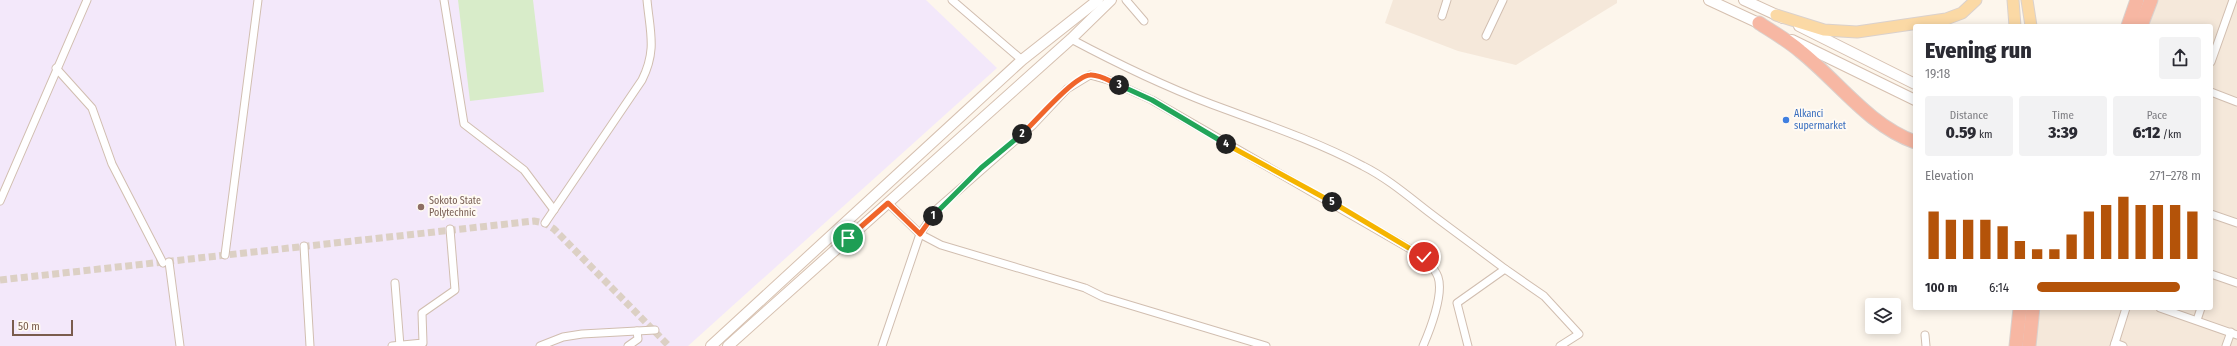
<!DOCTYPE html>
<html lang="en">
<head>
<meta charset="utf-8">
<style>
  :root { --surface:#fff; --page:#f2f2f3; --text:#2b2b33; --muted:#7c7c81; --accent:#b45309 }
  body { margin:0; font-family:"Fira Sans Condensed",sans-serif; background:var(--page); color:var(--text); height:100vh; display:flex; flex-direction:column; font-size:15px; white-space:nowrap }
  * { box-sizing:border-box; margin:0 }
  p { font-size:13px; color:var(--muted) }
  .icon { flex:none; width:22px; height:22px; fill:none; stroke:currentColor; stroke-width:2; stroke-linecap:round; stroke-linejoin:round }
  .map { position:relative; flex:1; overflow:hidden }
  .side { position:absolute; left:1913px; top:24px; width:300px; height:286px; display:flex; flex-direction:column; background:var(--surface); border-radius:4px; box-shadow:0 2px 10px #0003 }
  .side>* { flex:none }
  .controls { position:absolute; left:1865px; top:298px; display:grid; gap:8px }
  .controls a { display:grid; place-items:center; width:36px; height:36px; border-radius:4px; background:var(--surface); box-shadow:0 2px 10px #0003; font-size:20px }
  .scale { position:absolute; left:12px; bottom:10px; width:61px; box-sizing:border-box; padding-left:4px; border:2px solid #7a5c4d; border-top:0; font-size:11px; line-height:14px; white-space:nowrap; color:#7a5c4d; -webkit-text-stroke:3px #fffaf3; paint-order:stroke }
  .pin { position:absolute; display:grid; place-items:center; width:34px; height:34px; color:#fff; margin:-17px; border:2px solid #fff; border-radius:50%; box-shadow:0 1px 4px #0007 }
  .km { position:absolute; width:20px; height:20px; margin:-10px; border-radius:50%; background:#222; color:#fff; font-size:11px; line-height:20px; text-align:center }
  .round { display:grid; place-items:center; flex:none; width:42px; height:42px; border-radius:4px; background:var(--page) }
  .overview { display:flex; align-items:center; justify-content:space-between; height:68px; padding:0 12px }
  h1 { font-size:22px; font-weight:800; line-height:30px }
  .metrics { display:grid; grid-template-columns:repeat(3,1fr); gap:6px; height:68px; padding:4px 12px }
  .metrics div { display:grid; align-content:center; border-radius:4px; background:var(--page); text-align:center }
  .metrics b { font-size:17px; font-weight:800 }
  .metrics small { font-size:11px; font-weight:400 }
  .metrics p { font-size:11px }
  .chart { height:112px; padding:8px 12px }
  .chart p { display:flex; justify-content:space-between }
  .chart svg { width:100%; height:72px; margin-top:4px; stroke:var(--accent); stroke-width:6 }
  ul { padding:0 12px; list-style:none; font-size:13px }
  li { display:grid; grid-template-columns:64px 48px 1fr; align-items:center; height:30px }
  li i { height:10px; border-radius:5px; background:var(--accent) }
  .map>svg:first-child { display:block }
  .residential { fill:#f5e8da }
  .education { fill:#f3e8fa }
  .green { fill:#d8ecc9 }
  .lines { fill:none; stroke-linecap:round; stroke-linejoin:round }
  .street-tunnel { stroke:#dcd0c4; stroke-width:7; stroke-dasharray:7 3.5; stroke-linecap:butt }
  .street-casing { stroke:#d1beb0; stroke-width:9 }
  .secondary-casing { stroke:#d6c0b0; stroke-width:12 }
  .primary-casing { stroke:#dad1cd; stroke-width:13 }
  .highway-casing { stroke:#dad1cd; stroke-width:15 }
  .street { stroke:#fff; stroke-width:7 }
  .secondary { stroke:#fff; stroke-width:10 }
  .primary { stroke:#fbd9a5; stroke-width:11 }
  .highway { stroke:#f7b7a3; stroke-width:13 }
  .split-1-casing { stroke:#fff; stroke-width:8 }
  .split-2-casing { stroke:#fff; stroke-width:8 }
  .split-3-casing { stroke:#fff; stroke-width:8 }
  .split-4-casing { stroke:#fff; stroke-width:8 }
  .split-5-casing { stroke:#fff; stroke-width:8 }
  .split-6-casing { stroke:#fff; stroke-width:8 }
  .split-1 { stroke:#f0652b; stroke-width:5 }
  .split-2 { stroke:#22a559; stroke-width:5 }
  .split-3 { stroke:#f0652b; stroke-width:5 }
  .split-4 { stroke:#22a559; stroke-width:5 }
  .split-5 { stroke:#f5b400; stroke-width:5 }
  .split-6 { stroke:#f5b400; stroke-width:5 }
  .shop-dot { fill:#3f7fe0; stroke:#fffaf3; stroke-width:1.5 }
  .education-dot { fill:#8d6e63; stroke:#fffaf3; stroke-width:1.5 }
  .labels { text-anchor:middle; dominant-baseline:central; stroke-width:4; stroke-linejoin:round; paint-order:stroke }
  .shop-label { font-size:10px; fill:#366cbe; stroke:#fffaf3; text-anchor:start }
  .education-label { font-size:10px; fill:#785e54; stroke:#fffaf3; text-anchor:start }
</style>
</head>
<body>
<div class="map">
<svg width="2237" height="346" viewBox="0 0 2237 346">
  <rect width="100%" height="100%" fill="#fdf6ec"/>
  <g class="residential">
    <polygon points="1393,0 1617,0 1617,3 1516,65 1458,51 1385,23"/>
    <polygon points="2158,0 2237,0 2237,346 2034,346 2041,308 2211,308 2211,26 2149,26"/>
  </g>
  <polygon class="education" points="0,0 926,0 997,68 688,346 0,346"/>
  <polygon class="green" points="458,0 533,0 544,92 470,101"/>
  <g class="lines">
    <polyline class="street-tunnel" points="0,280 534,221 545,223 554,229 669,346"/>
    <defs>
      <g id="street">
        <polyline points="444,0 464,124 524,170 554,210"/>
        <polyline points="952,0 1022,60"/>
        <polyline points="1126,0 1144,21"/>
        <polyline points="1442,16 1447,0"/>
        <polyline points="1486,36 1503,0"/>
        <path d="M1071,39c45,24 93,47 140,65 51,19 103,36 152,62 24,12 45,30 67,47 25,19 50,37 75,56l-48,34 11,43"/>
        <polyline points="2211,62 2233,0"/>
        <polyline points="56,68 92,108 112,164 163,263"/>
        <polyline points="2211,92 2237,102"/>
        <polyline points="0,201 87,0"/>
        <polyline points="888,203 920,234 941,245 1085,288 1103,297 1266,346"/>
        <polyline points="2211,214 2237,223"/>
        <path d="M545,223l97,-143c15,-30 8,-48 5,-80"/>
        <polyline points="304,246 310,346"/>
        <polyline points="225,255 258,0"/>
        <polyline points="169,262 180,346"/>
        <polyline points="1505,269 1544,296 1579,334 1560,346"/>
        <polyline points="2211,274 2237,283"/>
        <polyline points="395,283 400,346"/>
        <polyline points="2160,308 2237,335"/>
        <polyline points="2197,320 2201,308"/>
        <polyline points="1925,335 1926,346"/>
        <polyline points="2115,343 2123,346"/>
        <polyline points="392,346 423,343 422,313 455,290 450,229"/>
        <polyline points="540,346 563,337 582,334 655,330"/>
        <polyline points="628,346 638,339 637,331"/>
        <path d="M882,346l38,-112 17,-25 96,-84 34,-36 23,-14 18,5 44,20 272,157c5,6 11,12 14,20 6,17 -8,53 -15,69"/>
        <polyline points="2114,346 2126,308"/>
        <polyline points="2226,346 2231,332"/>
      </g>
      <g id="secondary">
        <polyline points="1709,0 1765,26"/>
        <polyline points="1744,0 1783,18"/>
        <polyline points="1799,26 1915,84"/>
        <polyline points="1792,40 1915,100"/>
        <polyline points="711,346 1022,60 1098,0"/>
        <polyline points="728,346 1071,39 1111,0"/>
      </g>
      <g id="primary">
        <polyline points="2013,0 2015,26"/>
        <polyline points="2027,0 2031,26"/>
        <polyline points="1776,15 1824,30 1857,32 1946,19 1962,13 1976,0"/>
      </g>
      <g id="highway">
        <path d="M1759,23c14,9 28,17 41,28 38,30 68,74 115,91"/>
        <polyline points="2128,26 2137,0"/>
        <polyline points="2141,26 2151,0"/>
        <polyline points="2016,346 2020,308"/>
        <polyline points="2029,346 2033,308"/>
      </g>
    </defs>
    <use href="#street" class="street-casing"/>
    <use href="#secondary" class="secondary-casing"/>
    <use href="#primary" class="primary-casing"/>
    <use href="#highway" class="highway-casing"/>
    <use href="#street" class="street"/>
    <use href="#secondary" class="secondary"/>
    <use href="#primary" class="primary"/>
    <use href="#highway" class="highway"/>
  </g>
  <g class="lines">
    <defs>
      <polyline id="split-1" points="848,238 888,203 920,234 933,216"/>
      <polyline id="split-2" points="933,216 981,168 1022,134"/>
      <path id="split-3" d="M1022,134c14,-13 52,-58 68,-59 10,-1 21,7 29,10"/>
      <polyline id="split-4" points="1119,85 1152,100 1226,144"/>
      <polyline id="split-5" points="1226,144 1332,202"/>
      <polyline id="split-6" points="1332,202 1424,257"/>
    </defs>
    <use href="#split-1" class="split-1-casing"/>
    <use href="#split-2" class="split-2-casing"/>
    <use href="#split-3" class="split-3-casing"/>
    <use href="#split-4" class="split-4-casing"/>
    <use href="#split-5" class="split-5-casing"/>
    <use href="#split-6" class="split-6-casing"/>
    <use href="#split-1" class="split-1"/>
    <use href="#split-2" class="split-2"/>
    <use href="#split-3" class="split-3"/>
    <use href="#split-4" class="split-4"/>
    <use href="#split-5" class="split-5"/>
    <use href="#split-6" class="split-6"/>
  </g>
  <circle class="shop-dot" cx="1786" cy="120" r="4"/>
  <circle class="education-dot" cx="421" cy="207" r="4"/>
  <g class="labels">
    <g class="shop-label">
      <text x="1794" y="114">Alkanci<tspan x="1794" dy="12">supermarket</tspan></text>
    </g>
    <g class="education-label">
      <text x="429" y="201">Sokoto State<tspan x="429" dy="12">Polytechnic</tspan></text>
    </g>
  </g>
</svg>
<div class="controls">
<a><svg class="icon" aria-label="layers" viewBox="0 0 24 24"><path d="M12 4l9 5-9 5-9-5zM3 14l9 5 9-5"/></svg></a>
</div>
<div class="scale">50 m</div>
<div class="pin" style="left:848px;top:238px;background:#1e9e55"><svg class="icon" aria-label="arrive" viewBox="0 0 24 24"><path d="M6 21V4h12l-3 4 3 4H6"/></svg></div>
<div class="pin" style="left:1424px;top:257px;background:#d93025"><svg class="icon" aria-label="check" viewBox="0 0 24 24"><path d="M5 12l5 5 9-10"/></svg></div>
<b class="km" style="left:933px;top:216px">1</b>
<b class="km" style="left:1022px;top:134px">2</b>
<b class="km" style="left:1119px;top:85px">3</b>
<b class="km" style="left:1226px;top:144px">4</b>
<b class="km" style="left:1332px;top:202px">5</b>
<section class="side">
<div class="overview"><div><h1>Evening run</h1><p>19:18</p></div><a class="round"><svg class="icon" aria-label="share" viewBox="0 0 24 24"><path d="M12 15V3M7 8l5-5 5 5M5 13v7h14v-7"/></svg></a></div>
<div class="metrics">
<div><p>Distance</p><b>0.59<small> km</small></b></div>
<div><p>Time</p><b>3:39</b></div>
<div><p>Pace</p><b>6:12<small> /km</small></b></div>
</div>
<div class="chart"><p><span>Elevation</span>271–278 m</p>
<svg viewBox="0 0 160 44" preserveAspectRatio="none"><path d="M5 44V15M15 44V20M25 44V20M35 44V20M45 44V24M55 44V33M65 44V38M75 44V38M85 44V29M95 44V15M105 44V11M115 44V6M125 44V11M135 44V11M145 44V11M155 44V15"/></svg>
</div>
<ul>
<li><b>100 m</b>6:14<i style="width:87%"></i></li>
</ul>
</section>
</div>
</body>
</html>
